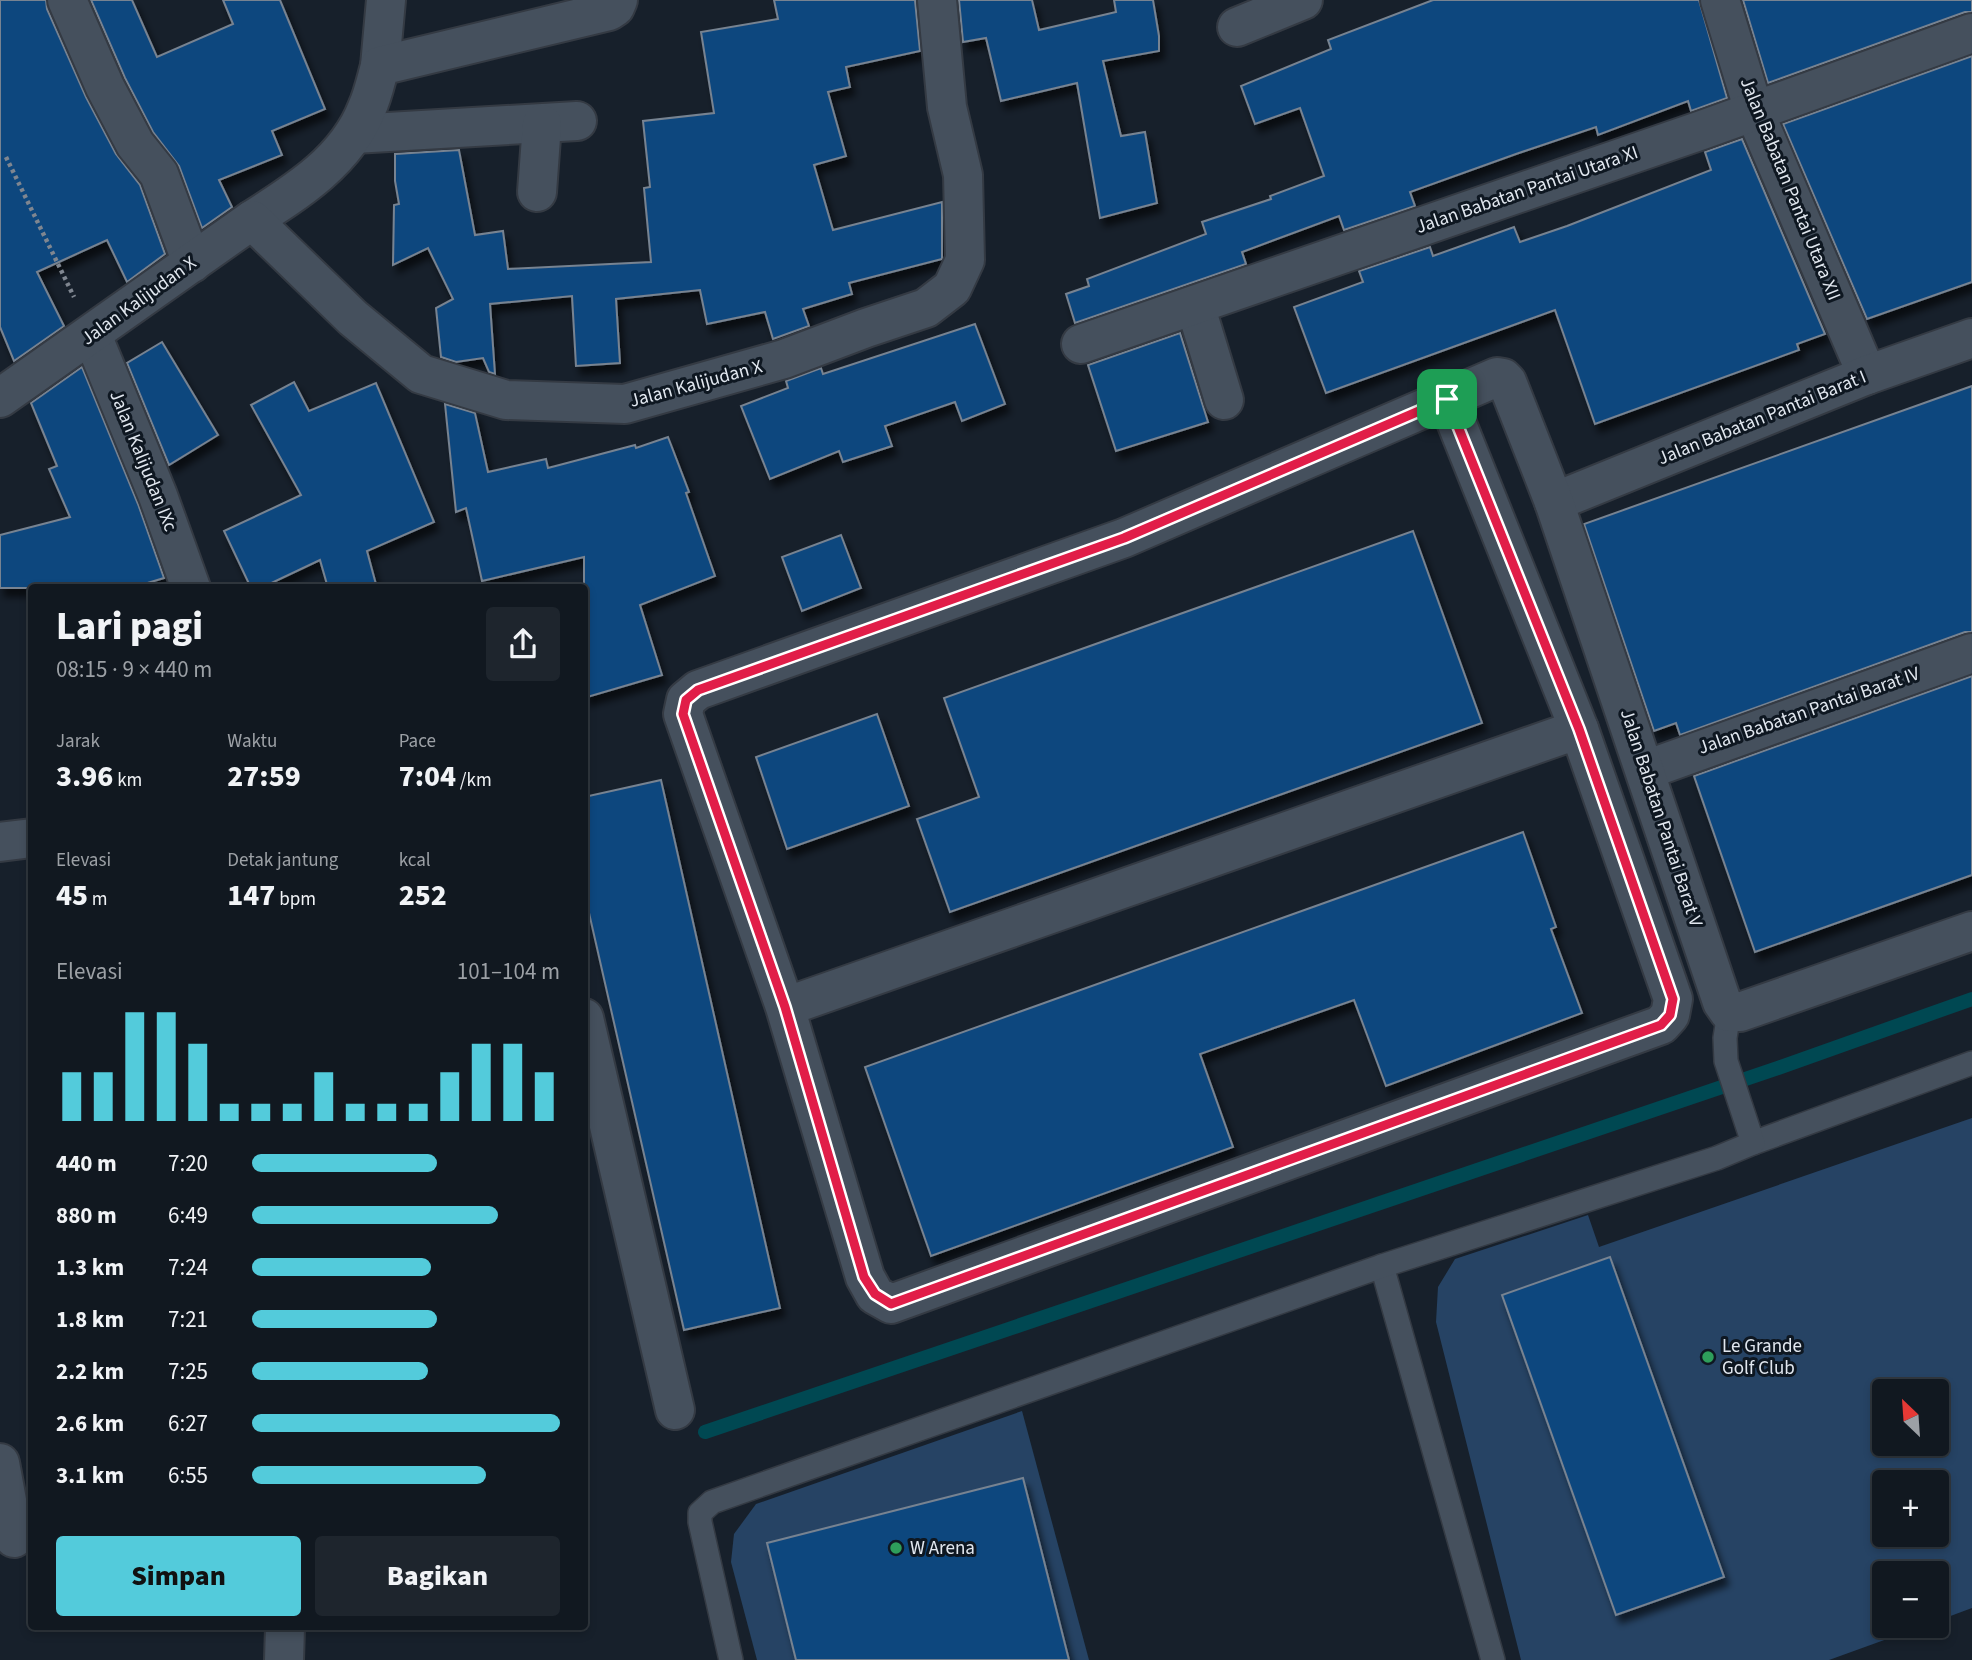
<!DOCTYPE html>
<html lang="id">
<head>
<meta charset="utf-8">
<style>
  :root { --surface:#111820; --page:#1e252d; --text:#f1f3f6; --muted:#9ca0a5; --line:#30373e; --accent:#53cbdb }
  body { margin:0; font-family:"Source Sans 3",sans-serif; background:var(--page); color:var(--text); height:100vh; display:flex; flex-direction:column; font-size:26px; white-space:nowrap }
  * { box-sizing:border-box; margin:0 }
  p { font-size:23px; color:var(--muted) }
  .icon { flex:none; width:38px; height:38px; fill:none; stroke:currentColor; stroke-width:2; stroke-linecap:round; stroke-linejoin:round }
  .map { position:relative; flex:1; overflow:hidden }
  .details { position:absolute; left:28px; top:584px; width:560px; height:1046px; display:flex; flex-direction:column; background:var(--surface); border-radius:7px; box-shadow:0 4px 10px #0003,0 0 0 2px var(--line) }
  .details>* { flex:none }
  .needle { width:46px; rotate:335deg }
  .fabs { position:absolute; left:1872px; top:1379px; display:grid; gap:14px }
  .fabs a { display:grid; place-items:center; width:77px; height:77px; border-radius:7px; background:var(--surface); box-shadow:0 4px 10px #0003,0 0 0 2px var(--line); font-size:35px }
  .pin { position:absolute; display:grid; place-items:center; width:60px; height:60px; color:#fff; margin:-30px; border-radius:14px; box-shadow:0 4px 10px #0006 }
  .round { display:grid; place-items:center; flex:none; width:74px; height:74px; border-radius:7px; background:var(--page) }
  .summary { display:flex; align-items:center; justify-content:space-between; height:119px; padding:0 28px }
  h1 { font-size:38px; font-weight:800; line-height:52px }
  .stats { display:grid; grid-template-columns:repeat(3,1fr); gap:10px; height:119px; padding:7px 28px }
  .stats div { display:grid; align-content:center }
  .stats b { font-size:30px; font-weight:800 }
  .stats small { font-size:19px; font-weight:400 }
  .stats p { font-size:19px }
  .chart { height:196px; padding:14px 28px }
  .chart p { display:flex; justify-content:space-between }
  .chart svg { width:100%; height:126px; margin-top:7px; stroke:var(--accent); stroke-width:6 }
  .cta { display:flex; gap:14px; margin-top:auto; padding:14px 28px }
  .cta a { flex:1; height:80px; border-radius:7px; background:var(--accent); color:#111; font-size:28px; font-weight:800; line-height:80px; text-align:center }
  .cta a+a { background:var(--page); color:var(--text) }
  ul { padding:0 28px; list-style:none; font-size:23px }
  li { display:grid; grid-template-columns:112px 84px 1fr; align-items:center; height:52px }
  li i { height:18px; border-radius:9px; background:var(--accent) }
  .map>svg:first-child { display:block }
  .green { fill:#264364; fill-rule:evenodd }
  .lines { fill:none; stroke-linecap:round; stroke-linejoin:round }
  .stream { stroke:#004852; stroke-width:14 }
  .building { fill:#11477e; stroke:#778391; stroke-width:2; filter:url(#shadow) }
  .lane-casing { stroke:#343a43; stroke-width:26 }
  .street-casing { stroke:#343a43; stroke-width:42 }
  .path { stroke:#7f8690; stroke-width:4.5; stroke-dasharray:3.5 3.5; stroke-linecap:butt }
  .lane { stroke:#45505d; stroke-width:23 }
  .street { stroke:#45505d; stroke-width:38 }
  .route-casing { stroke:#fff; stroke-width:14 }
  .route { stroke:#e11d48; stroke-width:9 }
  .leisure-dot { fill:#2e9e5b; stroke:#0e1721; stroke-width:2.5 }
  .labels { text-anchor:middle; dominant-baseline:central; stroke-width:6; stroke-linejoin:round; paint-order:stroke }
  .street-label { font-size:19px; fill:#e1e7ef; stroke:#0e1721 }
  .poi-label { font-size:19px; fill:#e1e7ef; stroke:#0e1721; text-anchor:start }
</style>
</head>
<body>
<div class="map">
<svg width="1972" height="1660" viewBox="0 0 1972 1660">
  <defs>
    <filter id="shadow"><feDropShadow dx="4.5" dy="8" stdDeviation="3.5" flood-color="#0009"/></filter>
  </defs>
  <rect width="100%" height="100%" fill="#17202b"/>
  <g class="green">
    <path d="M1972,1118v490l-35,13v-48h-52v53h38l-94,34h-308l-85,-338 2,-35 17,-28 133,-44 11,32zM1885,1391h52v53h-52zM1885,1482h52v53h-52z"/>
    <polygon points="1022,1411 1089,1660 757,1660 731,1562 734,1534 756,1504"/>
  </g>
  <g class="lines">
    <polyline class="stream" points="705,1432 1778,1068 1972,999"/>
  </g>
  <g class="building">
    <polygon points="0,0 46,0 47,9 86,97 116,154 140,185 165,254 127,282 107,240 37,272 64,326 14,361 0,327"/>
    <polygon points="91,0 132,0 157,57 233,24 223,0 280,0 325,109 272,131 282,155 219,180 232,207 202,228 179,166 153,132 125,78"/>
    <polygon points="774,0 915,0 920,51 846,67 850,87 828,92 846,156 814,165 833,230 942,202 942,259 849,283 852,294 803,309 809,326 773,339 765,312 707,324 700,290 616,299 620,363 576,366 572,296 490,304 495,374 489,372 483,358 456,362 441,357 436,308 453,299 428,248 393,265 394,205 399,204 395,181 395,154 459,150 475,235 503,231 508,269 651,262 644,188 650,187 643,121 714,113 701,32 778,19"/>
    <polygon points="959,0 1032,0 1039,30 1116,12 1114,0 1153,0 1159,36 1159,51 1103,61 1121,136 1145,132 1157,203 1100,218 1077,83 1001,101 986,38 963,42"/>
    <polygon points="1433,0 1699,0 1727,98 1691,111 1688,101 1598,135 1596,127 1516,154 1410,192 1415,206 1344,230 1339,216 1242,252 1246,264 1075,323 1066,294 1089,286 1087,279 1206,234 1202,222 1271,199 1270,196 1324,176 1300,108 1255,124 1241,86 1331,49 1328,40"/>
    <polygon points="1743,0 1972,0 1972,12 1965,12 1768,83"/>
    <polygon points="1972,56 1972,282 1867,319 1783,124"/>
    <polygon points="1742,139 1825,334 1797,344 1799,350 1595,424 1555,310 1326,393 1294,307 1363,282 1359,271 1430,247 1433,256 1514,227 1520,242 1567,226 1711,170 1705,152"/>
    <polygon points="975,324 1005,404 962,421 955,402 885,426 892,446 843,462 839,451 770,479 741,406 788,388 786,381 821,368 823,374"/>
    <polygon points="1180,333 1208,422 1116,451 1088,365"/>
    <polygon points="162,342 218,435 169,465 127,363"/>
    <polygon points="82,367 138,504 164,578 131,588 0,588 0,535 70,517 49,469 57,466 31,403"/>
    <polygon points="294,382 309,411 376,383 434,522 367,551 377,588 328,588 320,560 261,588 251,588 224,531 301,495 251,405"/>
    <polygon points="1972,386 1972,632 1965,632 1680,735 1676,723 1654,731 1584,524"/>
    <polygon points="445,404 475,413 488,472 546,459 548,468 635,445 636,448 668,437 689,492 686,493 715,576 640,605 662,675 584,698 584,557 482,581 466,508 456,512"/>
    <polygon points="1413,531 1482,723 950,912 917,819 979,797 944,698"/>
    <polygon points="841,535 861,588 802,611 782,557"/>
    <polygon points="1972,676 1972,875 1755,952 1694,776"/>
    <polygon points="877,714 909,806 787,849 756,757"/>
    <polygon points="661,780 780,1308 684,1330 584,891 584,797"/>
    <polygon points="1523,832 1556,927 1551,929 1582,1013 1386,1086 1354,1000 1200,1054 1233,1147 931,1256 865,1067"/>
    <polygon points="1610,1257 1724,1577 1616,1615 1502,1295"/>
    <polygon points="1023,1478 1069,1660 796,1660 767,1543"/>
  </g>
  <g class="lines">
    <defs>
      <g id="lane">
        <polyline points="1753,1143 1972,1063"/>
        <polyline points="1382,1266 1493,1660"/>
        <polyline points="731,1660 700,1522 700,1513 712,1502 1382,1266 1717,1158 1753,1143 1726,1061 1725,1038 1729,1012"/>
      </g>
      <g id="street">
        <polyline points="67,0 105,87 135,144 159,174 192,263"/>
        <polyline points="1720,0 1754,111 1867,375"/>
        <polyline points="1237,27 1303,0"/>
        <polyline points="380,66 386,0"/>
        <polyline points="354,134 577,121"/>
        <polyline points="537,192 542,124"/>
        <path d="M252,220c46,-29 95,-60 115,-112 6,-13 9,-28 13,-42l229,-55 6,-4 3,-7"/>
        <polyline points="1195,305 1224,400"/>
        <polyline points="92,335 158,496 191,588"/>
        <polyline points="1081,344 1702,130 1972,33"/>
        <polyline points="0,398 252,220 353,318 421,374 506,400 625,404 784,359 866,328 926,308 952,288 965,260 963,175 947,107 937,0"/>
        <polyline points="1447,399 1579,729"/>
        <polyline points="1554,502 1867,375 1972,338"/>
        <polyline points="1646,770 1972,653"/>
        <polyline points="0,842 32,838"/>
        <polyline points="785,1007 1579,729 1673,999 1670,1015 1661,1025 891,1304 875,1295 865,1277 785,1007 683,714 686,700 698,690 1124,538 1497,377 1503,378 1507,382 1554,502 1722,1002 1729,1012 1740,1012 1972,931"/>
        <polyline points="584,1018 675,1410"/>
        <polyline points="0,1463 14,1538"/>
        <polyline points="284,1660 285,1628"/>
      </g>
    </defs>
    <use href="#lane" class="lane-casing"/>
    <use href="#street" class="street-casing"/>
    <polyline class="path" points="6,157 74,297"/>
    <use href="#lane" class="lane"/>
    <use href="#street" class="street"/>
  </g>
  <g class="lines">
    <defs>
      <polygon id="route" points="1447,399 1579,729 1673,999 1670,1015 1661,1025 891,1304 875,1294 864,1277 785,1007 683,714 686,700 698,690 1124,538"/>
    </defs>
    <use href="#route" class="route-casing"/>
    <use href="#route" class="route"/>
  </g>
  <g class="leisure-dot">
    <circle cx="1708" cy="1357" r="7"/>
    <circle cx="896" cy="1548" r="7"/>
  </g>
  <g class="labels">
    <g class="street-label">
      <text transform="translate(1790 189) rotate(68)">Jalan Babatan Pantai Utara XII</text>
      <text transform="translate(1527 190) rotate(-19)">Jalan Babatan Pantai Utara XI</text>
      <text transform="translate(139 301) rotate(-36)">Jalan Kalijudan X</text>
      <text transform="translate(696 384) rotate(-15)">Jalan Kalijudan X</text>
      <text transform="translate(1762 418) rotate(-22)">Jalan Babatan Pantai Barat I</text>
      <text transform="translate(143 461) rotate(68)">Jalan Kalijudan IXc</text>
      <text transform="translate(1809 711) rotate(-19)">Jalan Babatan Pantai Barat IV</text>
      <text transform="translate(1661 818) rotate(72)">Jalan Babatan Pantai Barat V</text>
    </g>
    <g class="poi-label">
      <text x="1722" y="1346">Le Grande<tspan x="1722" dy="22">Golf Club</tspan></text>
      <text x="910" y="1548">W Arena</text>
    </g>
  </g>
</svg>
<div class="fabs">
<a><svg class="needle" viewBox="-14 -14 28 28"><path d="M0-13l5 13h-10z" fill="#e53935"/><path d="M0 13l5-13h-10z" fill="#9ca0a5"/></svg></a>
<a>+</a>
<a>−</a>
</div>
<div class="pin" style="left:1447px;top:399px;background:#1e9e55"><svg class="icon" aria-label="arrive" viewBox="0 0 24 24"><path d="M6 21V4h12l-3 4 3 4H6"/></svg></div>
<section class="details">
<div class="summary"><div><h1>Lari pagi</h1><p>08:15 · 9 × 440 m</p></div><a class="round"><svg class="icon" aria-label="share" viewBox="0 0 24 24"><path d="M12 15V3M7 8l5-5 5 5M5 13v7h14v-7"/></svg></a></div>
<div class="stats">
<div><p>Jarak</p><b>3.96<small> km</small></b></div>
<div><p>Waktu</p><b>27:59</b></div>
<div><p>Pace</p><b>7:04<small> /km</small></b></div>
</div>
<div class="stats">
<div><p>Elevasi</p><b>45<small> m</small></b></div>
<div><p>Detak jantung</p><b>147<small> bpm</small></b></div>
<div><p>kcal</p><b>252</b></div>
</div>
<div class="chart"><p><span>Elevasi</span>101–104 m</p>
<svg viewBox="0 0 160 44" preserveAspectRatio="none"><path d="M5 44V27M15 44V27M25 44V6M35 44V6M45 44V17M55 44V38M65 44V38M75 44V38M85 44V27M95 44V38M105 44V38M115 44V38M125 44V27M135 44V17M145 44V17M155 44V27"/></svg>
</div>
<ul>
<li><b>440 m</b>7:20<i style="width:60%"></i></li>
<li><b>880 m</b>6:49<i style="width:80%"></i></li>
<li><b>1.3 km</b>7:24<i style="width:58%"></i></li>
<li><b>1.8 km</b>7:21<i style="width:60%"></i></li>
<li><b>2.2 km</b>7:25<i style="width:57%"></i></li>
<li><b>2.6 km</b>6:27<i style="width:100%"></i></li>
<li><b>3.1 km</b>6:55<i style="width:76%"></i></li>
</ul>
<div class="cta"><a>Simpan</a><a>Bagikan</a></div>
</section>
</div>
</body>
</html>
